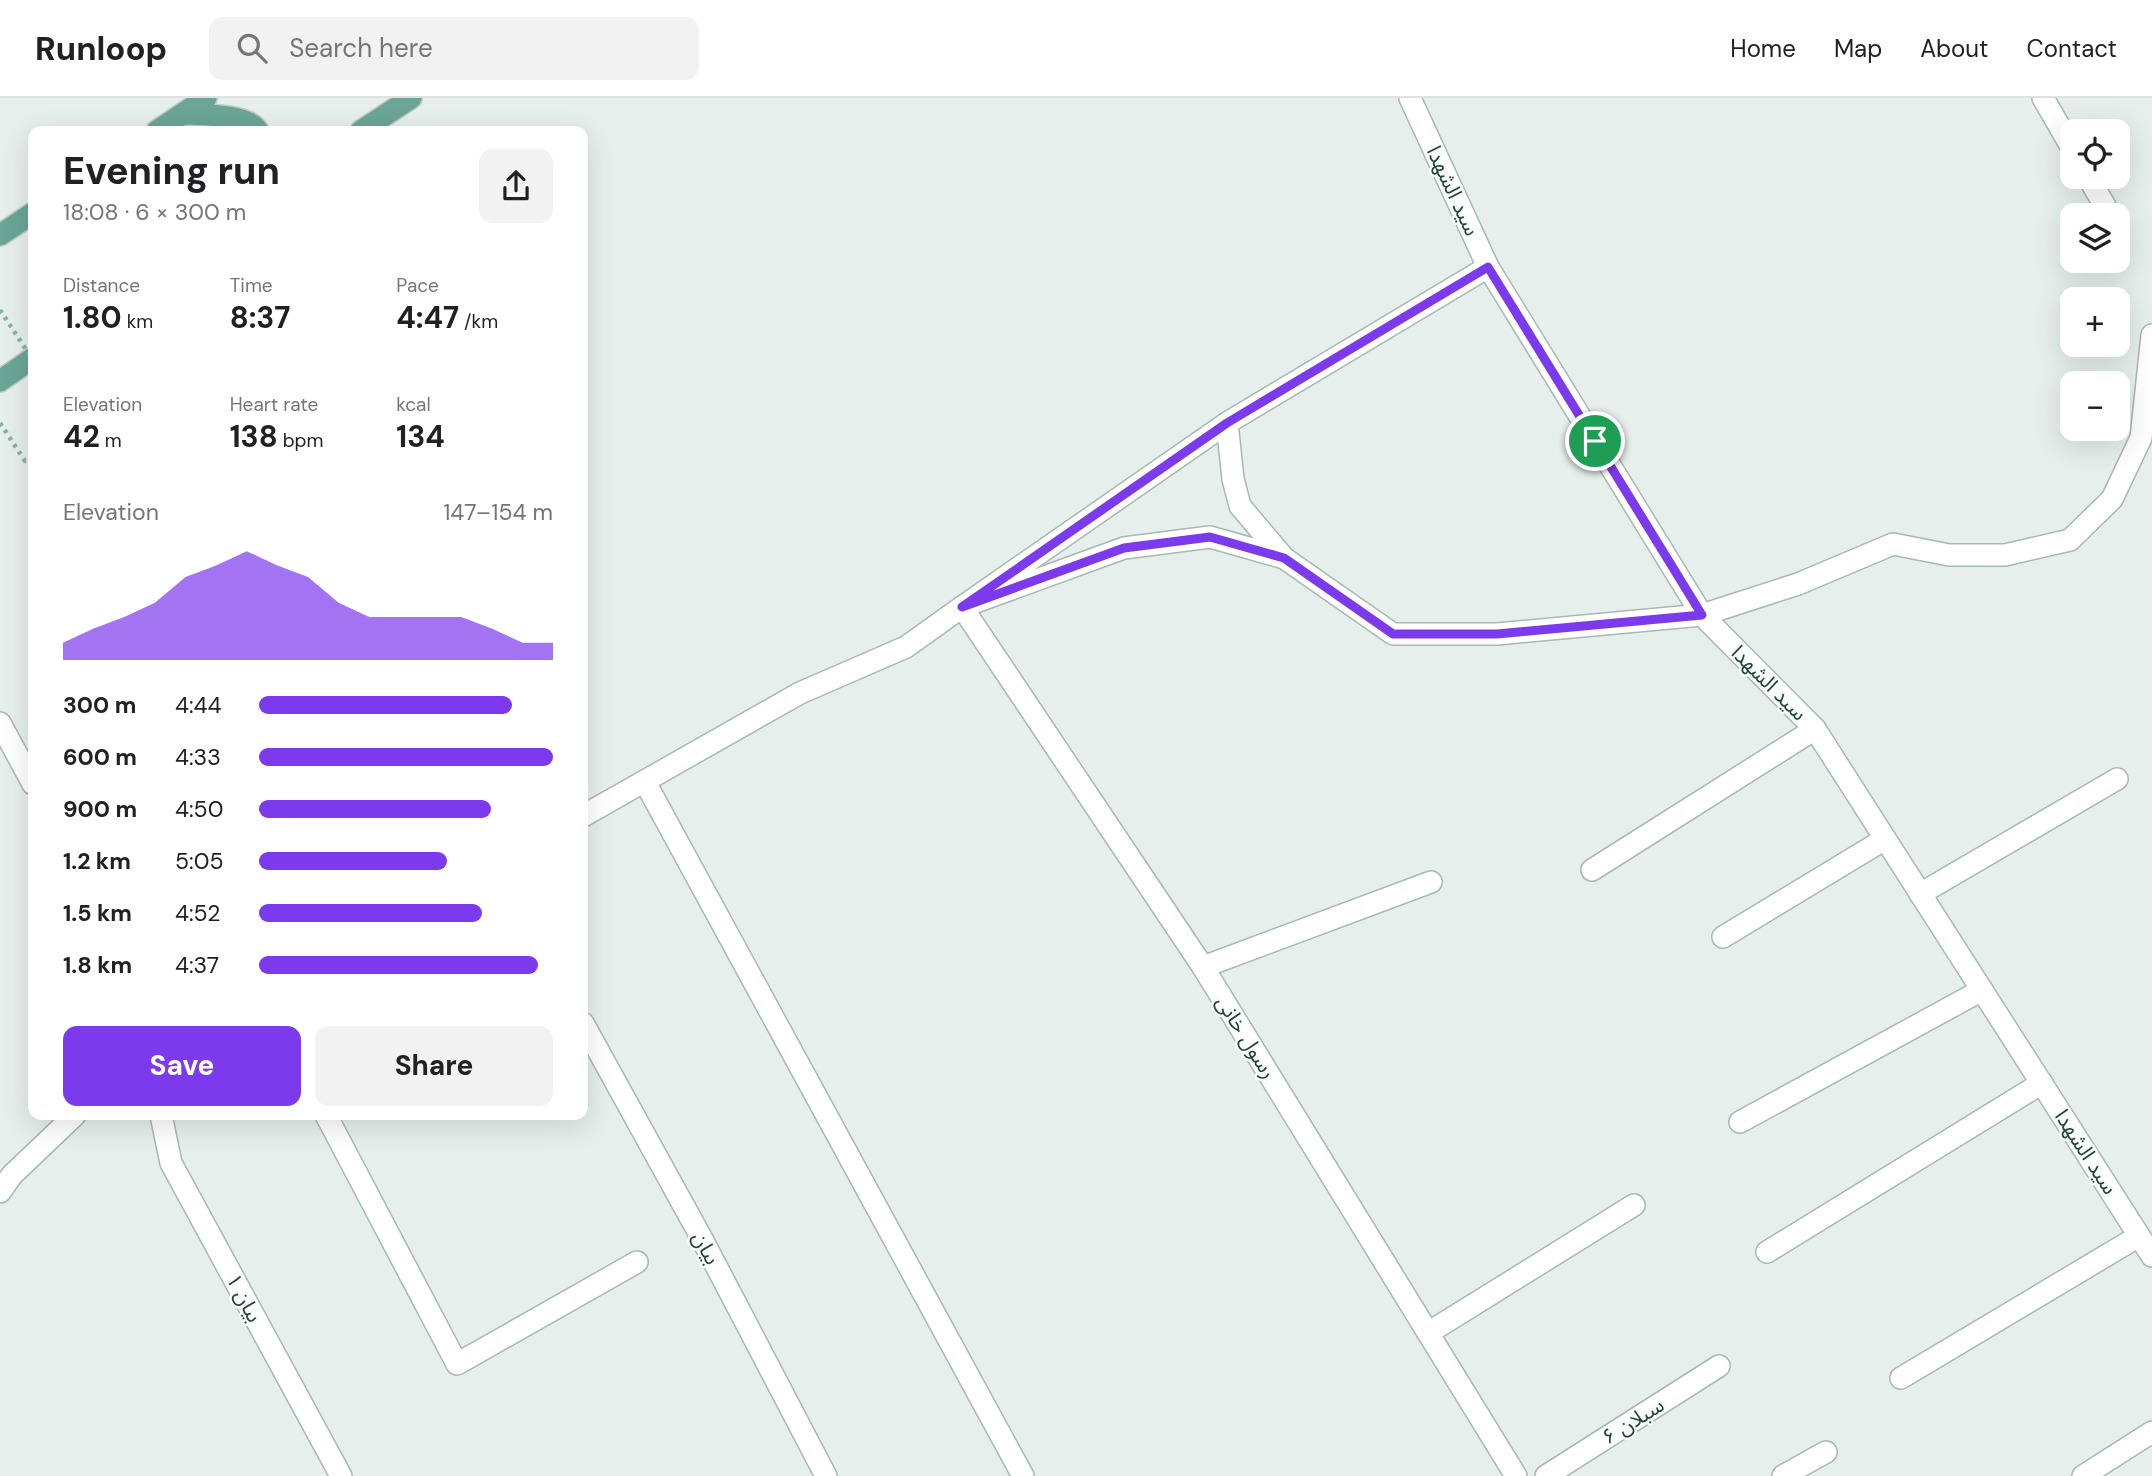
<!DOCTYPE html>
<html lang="en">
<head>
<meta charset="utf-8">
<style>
  :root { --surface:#fff; --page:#f2f2f2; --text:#202124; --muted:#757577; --line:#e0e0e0; --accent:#7c3aed }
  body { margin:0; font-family:"DM Sans","Noto Sans Arabic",sans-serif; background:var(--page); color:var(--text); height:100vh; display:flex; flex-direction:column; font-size:26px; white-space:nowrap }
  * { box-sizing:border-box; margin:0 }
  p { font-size:23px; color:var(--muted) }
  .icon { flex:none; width:38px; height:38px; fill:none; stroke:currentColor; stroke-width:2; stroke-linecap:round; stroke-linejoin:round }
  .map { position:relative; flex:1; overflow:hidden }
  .side { position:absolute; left:28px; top:28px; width:560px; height:994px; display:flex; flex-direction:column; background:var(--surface); border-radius:14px; box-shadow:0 7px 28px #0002 }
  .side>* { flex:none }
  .tools { position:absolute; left:2060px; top:21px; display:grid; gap:14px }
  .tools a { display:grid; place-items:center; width:70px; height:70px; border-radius:14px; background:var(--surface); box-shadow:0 7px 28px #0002; font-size:35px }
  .pin { position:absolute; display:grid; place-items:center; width:60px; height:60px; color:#fff; margin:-30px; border:4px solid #fff; border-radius:50%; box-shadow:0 2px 7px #0007 }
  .round { display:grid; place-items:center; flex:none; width:74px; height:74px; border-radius:14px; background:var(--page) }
  .overview { display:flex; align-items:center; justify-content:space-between; height:119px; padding:0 35px }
  h1 { font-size:38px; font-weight:700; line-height:52px }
  .stats { display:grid; grid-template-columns:repeat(3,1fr); gap:10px; height:119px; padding:7px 35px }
  .stats div { display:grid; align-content:center }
  .stats b { font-size:30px; font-weight:700 }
  .stats small { font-size:19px; font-weight:400 }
  .stats p { font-size:19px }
  .chart { height:196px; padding:14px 35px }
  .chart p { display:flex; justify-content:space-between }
  .chart svg { width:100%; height:126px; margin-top:7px; fill:var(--accent); opacity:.7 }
  .primary-button { display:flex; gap:14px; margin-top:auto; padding:14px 35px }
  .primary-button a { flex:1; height:80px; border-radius:14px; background:var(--accent); color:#fff; font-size:28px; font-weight:700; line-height:80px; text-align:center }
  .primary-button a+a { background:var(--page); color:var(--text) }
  ul { padding:0 35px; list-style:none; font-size:23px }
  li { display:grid; grid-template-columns:112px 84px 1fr; align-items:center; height:52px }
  li i { height:18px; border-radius:9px; background:var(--accent) }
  header { display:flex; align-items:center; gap:42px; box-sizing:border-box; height:98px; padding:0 35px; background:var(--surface); border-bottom:2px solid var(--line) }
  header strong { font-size:33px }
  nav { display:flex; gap:38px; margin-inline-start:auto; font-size:24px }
  .search { width:490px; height:63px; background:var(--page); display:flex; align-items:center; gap:18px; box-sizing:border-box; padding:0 24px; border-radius:14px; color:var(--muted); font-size:26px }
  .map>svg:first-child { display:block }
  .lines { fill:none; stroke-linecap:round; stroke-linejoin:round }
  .minor-casing { stroke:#a8b8b2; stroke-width:24 }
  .major-casing { stroke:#c2cac8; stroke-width:24 }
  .path { stroke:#86b3a5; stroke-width:4.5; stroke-dasharray:3.5 5; stroke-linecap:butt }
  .minor { stroke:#fff; stroke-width:21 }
  .major { stroke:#6aa596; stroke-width:21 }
  .path-bridge { stroke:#86b3a5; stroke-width:4.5; stroke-dasharray:3.5 5; stroke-linecap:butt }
  .route-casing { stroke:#fff; stroke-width:14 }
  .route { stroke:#7c3aed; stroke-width:9 }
  .labels { text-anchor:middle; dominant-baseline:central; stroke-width:5; stroke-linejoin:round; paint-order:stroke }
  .street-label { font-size:21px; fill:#24423a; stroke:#f7fbf9 }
</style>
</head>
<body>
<header>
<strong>Runloop</strong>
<div class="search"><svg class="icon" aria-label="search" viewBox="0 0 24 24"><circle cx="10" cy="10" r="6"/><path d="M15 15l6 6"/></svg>Search here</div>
<nav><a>Home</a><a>Map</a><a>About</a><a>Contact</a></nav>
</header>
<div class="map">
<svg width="2152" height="1378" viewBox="0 0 2152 1378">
  <rect width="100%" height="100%" fill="#e6efeb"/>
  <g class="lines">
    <defs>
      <g id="minor">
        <polyline points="1410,0 1488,169 1702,517 1815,631 2152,1158"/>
        <polyline points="2043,0 2072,50"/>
        <polyline points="2088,79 2105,108"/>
        <polyline points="1488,169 1227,325 962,509 1203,869 1516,1378"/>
        <polyline points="1227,325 1233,381 1240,408 1284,460"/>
        <polyline points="0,625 33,686"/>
        <polyline points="645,684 1023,1378"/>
        <polyline points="583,718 800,595 906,549 962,509 1124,450 1210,439 1284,460 1393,536 1497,536 1702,517 1798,486 1893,446 1949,457 2005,457 2070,442 2112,401 2141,340 2152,237"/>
        <polyline points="1592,772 1815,631"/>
        <polyline points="1920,796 2117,681"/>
        <polyline points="1723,839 1885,741"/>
        <polyline points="1203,869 1431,784"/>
        <polyline points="583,925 701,1139 826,1378"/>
        <polyline points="161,1017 171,1065 341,1378"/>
        <polyline points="326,1017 457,1266 637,1164"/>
        <polyline points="1740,1024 1982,892"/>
        <polyline points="0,1094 12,1077 75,1017"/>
        <polyline points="1767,1154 2042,985"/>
        <polyline points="1428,1235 1634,1107"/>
        <polyline points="1901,1280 2139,1138"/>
        <polyline points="1546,1378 1719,1268"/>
        <polyline points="1783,1378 1826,1354"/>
        <polyline points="2083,1378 2152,1334"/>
      </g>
      <g id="major">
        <path d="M183,16c18,1 67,0 75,17"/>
        <polyline points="157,33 206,0"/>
        <polyline points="361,33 411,0"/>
        <polyline points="0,137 33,115"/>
        <polyline points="0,283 33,260"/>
      </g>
    </defs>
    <use href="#minor" class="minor-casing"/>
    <use href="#major" class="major-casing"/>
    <polyline class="path" points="0,325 25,363 33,357"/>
    <use href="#minor" class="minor"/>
    <use href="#major" class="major"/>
    <polyline class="path-bridge" points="0,212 33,262"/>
  </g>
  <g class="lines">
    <defs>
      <polygon id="route" points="1488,169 1702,517 1497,536 1393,536 1284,460 1210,439 1124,450 962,509 1227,325"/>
    </defs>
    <use href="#route" class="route-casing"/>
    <use href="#route" class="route"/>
  </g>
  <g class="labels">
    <g class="street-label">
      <text transform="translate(1453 93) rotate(65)">سید الشهدا</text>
      <text transform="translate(1769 585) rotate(45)">سید الشهدا</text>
      <text transform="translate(1246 939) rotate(58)">رسول خانی</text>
      <text transform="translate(2086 1054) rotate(57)">سید الشهدا</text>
      <text transform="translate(706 1150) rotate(62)">بیان</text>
      <text transform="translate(244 1200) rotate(62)">بیان ۱</text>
      <text transform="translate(1633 1323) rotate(-32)">سبلان ۶</text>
    </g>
  </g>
</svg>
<div class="tools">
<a><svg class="icon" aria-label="locate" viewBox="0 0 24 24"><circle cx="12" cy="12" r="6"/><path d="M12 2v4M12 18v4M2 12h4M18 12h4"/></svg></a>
<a><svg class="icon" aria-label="layers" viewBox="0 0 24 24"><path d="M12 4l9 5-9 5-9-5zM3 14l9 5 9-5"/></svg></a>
<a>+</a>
<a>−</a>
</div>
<div class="pin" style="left:1595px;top:343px;background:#1e9e55"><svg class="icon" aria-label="arrive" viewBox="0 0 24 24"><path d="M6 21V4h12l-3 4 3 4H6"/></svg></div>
<section class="side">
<div class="overview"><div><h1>Evening run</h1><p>18:08 · 6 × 300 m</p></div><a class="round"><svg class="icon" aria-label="share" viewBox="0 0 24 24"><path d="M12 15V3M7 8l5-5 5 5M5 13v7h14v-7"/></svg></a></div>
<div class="stats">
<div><p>Distance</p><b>1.80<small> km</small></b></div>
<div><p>Time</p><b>8:37</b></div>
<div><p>Pace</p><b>4:47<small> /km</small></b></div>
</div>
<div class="stats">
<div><p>Elevation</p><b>42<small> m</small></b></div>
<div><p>Heart rate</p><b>138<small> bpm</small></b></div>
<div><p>kcal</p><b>134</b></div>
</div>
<div class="chart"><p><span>Elevation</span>147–154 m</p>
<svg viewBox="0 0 160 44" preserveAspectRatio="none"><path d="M0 44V38L10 33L20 29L30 24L40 15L50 11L60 6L70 11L80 15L90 24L100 29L110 29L120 29L130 29L140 33L150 38L160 38V44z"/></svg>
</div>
<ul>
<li><b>300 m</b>4:44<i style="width:86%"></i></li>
<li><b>600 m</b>4:33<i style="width:100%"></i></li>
<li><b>900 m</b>4:50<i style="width:79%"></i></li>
<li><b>1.2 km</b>5:05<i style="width:64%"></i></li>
<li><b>1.5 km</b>4:52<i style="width:76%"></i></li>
<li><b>1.8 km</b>4:37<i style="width:95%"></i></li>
</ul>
<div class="primary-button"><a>Save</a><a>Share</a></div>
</section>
</div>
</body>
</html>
